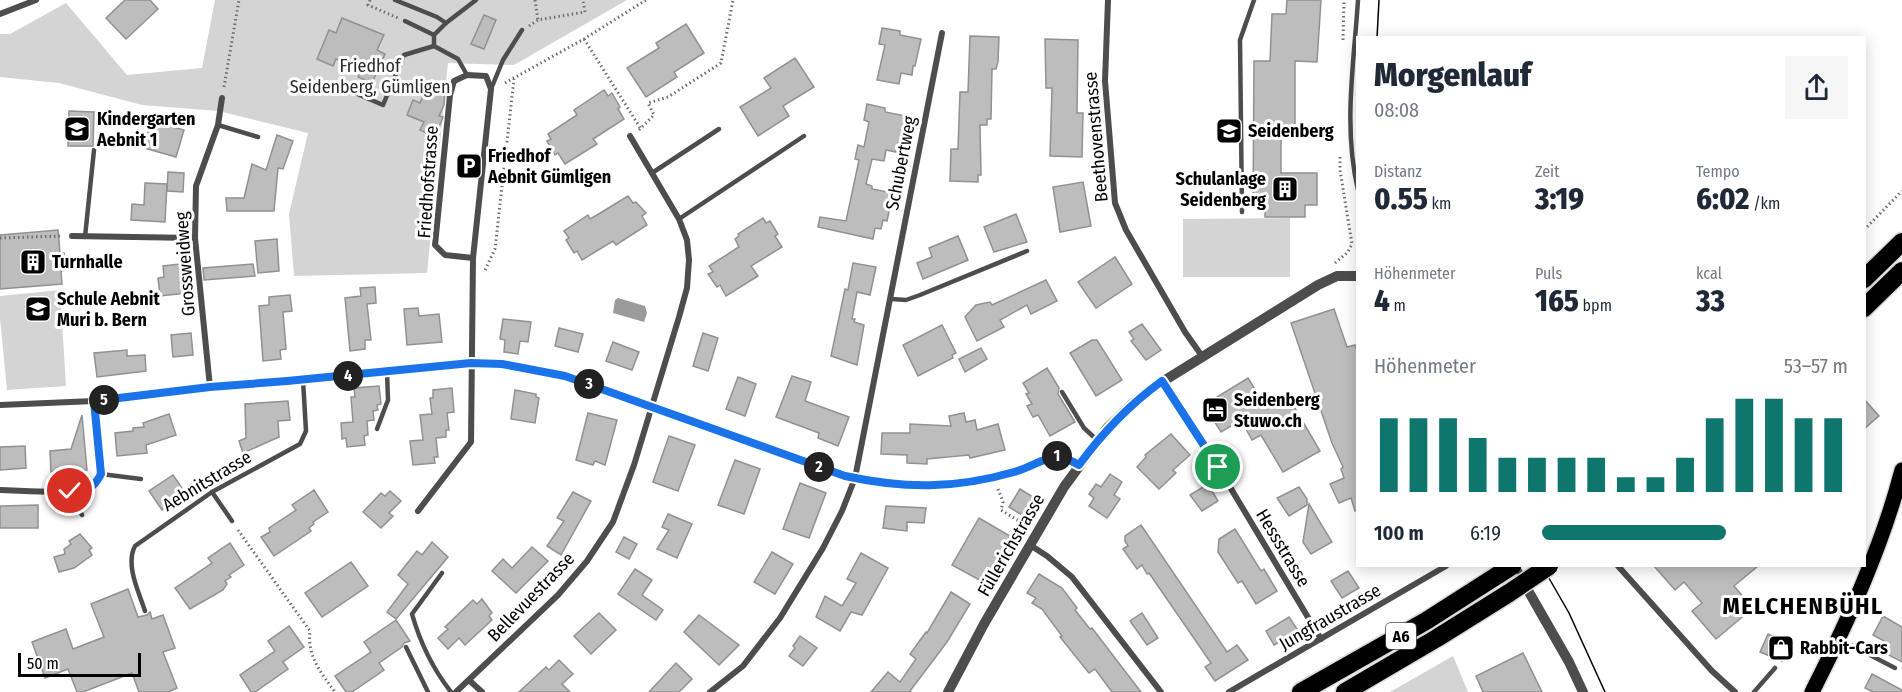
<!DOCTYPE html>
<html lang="de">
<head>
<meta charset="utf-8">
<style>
  :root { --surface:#fff; --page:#f6f6f7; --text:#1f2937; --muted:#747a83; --accent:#0f766e }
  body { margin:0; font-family:"Fira Sans Condensed",sans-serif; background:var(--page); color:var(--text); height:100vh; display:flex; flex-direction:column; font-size:22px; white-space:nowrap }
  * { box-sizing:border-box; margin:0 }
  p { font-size:20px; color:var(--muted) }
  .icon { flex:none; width:33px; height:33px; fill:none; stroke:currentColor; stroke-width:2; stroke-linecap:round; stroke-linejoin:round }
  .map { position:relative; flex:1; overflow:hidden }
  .panel { position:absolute; left:1356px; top:36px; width:510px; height:531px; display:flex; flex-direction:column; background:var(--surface); border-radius:0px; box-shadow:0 3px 15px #0003 }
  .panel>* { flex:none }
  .scale { position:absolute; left:18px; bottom:15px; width:123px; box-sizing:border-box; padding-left:6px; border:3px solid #000; border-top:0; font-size:16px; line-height:21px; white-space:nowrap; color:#000; -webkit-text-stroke:4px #fff; paint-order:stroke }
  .pin { position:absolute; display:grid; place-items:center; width:51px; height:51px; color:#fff; margin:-26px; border:3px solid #fff; border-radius:50%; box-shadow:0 2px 6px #0007 }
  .km { position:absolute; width:30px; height:30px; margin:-15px; border-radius:50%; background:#222; color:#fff; font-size:16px; line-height:30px; text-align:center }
  .round { display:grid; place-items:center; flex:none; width:63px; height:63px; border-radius:0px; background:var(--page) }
  .overview { display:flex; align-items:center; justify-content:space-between; height:102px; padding:0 18px }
  h1 { font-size:33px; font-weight:800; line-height:45px }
  .metrics { display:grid; grid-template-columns:repeat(3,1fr); gap:9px; height:102px; padding:6px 18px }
  .metrics div { display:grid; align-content:center }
  .metrics b { font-size:30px; font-weight:800 }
  .metrics small { font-size:16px; font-weight:400 }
  .metrics p { font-size:16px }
  .chart { height:168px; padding:12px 18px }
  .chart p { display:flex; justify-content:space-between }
  .chart svg { width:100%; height:108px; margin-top:6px; stroke:var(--accent); stroke-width:6 }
  ul { padding:0 18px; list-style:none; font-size:20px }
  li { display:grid; grid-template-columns:96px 72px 1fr; align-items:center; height:45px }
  li i { height:15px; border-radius:8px; background:var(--accent) }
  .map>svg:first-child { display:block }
  .green { fill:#d4d4d4 }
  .water { fill:#9b9b9b }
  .building { fill:#bdbdbd; stroke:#919191; stroke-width:1.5 }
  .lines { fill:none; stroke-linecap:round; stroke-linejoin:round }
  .primary-casing { stroke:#dbdbdb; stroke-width:18 }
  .motorway-casing { stroke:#dbdbdb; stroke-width:21 }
  .path { stroke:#6f6f6f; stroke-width:3; stroke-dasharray:1.5 3; stroke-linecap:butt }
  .service { stroke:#4d4d4d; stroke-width:4.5 }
  .minor { stroke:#4d4d4d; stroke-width:6 }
  .tertiary { stroke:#4d4d4d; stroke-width:10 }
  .primary { stroke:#000; stroke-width:15 }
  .motorway { stroke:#000; stroke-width:18 }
  .tram { stroke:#000; stroke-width:1.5 }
  .motorway-bridge-casing { stroke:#dbdbdb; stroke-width:21; stroke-linecap:butt }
  .motorway-bridge { stroke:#000; stroke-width:18 }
  .route-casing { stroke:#fff; stroke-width:12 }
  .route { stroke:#1a73e8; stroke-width:8 }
  .labels { text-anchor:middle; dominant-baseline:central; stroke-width:6; stroke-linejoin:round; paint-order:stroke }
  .shield { fill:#fff; stroke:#4c4c4c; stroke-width:1.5 }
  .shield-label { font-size:16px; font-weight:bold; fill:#000 }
  .park-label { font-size:18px; fill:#2b2b2b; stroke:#fff }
  .poi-label { font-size:18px; font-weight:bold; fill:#000; stroke:#fff; text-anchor:start }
  .street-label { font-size:18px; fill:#000; stroke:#fff }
  .district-label { font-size:24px; font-weight:bold; letter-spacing:1.5px; fill:#000; stroke:#fff }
</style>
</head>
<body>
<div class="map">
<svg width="1902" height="692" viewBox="0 0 1902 692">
  <rect width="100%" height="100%" fill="#fff"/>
  <g class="green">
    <polygon points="215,0 627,0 514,65 448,63 427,273 294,276 289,214 308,133 219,111 142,105 59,83 0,77 0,34 10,34 66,3 127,75 202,68"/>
    <polygon points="1290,218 1290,277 1183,277 1183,219"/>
    <polygon points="60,290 66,386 7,390 0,318 0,296"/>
    <polygon points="1453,656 1468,692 1390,692"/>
  </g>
  <polygon class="water" points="618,298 645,306 647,313 644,322 613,313 615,300"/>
  <g class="building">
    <polygon points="125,0 150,0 158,9 126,39 106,18"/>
    <polygon points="1287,0 1321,0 1317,62 1295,61 1295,135 1281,136 1281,173 1317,173 1317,205 1305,205 1305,217 1265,217 1265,205 1253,205 1254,61 1270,61 1272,14 1286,14"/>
    <polygon points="484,15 496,20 484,49 471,44"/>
    <polygon points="342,18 384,35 377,50 385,54 372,83 358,77 362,70 336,59 333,66 317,59 329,30 336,33"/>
    <polygon points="686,24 704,53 674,72 677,77 646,97 627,68 659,48 656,43"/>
    <polygon points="882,28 900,31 900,35 921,39 915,66 913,66 912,75 901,73 899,84 877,80 885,45 879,44"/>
    <polygon points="970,36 999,37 998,62 996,69 992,69 991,119 987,119 987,125 980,125 981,175 978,175 978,182 950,181 951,149 958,149 960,92 968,92"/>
    <polygon points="1045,39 1078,40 1077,113 1083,113 1082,157 1050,156 1052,88 1046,88"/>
    <polygon points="795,58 814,87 783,106 789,116 758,136 740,107 771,88 764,78"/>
    <polygon points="428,85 445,93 444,105 439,116 443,117 442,120 438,129 435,127 431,135 420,130 424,122 407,115 413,100 420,103"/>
    <polygon points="604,90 608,96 612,93 620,107 618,109 624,119 593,139 597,144 565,164 558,153 555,155 547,141 551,139 548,134 577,115 574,110"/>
    <polygon points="867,104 885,108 885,112 906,116 900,143 898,143 896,152 886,150 884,161 872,159 866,184 872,186 872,189 893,193 887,221 883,220 881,229 875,228 873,239 818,227 820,217 846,221 859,160 855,159 858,145 864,147 869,122 864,120"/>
    <polygon points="69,111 94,112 93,146 68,146"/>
    <polygon points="151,121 184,130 176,157 144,148"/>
    <polygon points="277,135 293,141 283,169 278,168 274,211 227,211 226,198 244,198 252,164 266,170"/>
    <polygon points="168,172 184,173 183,192 167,191"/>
    <polygon points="1083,182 1091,226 1060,232 1053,187"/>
    <polygon points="145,183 167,184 165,222 131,220 132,204 144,205"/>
    <polygon points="628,196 633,203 636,202 646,213 642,216 647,225 616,245 613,241 582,260 577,251 574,253 566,240 569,238 564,231 588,215 590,219 597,215"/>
    <polygon points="1016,214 1027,242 994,252 984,227"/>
    <polygon points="763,218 766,223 770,221 778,234 775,236 782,247 751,266 758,276 726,296 720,285 717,287 708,274 713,272 709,266 739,247 735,239 739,236 738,234"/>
    <polygon points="58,230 60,253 64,253 66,270 61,271 62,284 0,289 0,235"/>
    <polygon points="958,236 968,260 923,279 917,263 932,257 929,248"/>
    <polygon points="277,239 279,271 258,273 255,241"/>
    <polygon points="1115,257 1132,284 1096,308 1078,282"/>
    <polygon points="853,263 876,267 870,295 857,292 852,319 855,319 854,322 864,325 857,365 831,356 845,289 848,290"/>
    <polygon points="180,264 180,271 185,271 187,293 160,296 158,278 164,277 163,266"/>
    <polygon points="253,264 255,276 204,280 203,268"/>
    <polygon points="1046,280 1057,301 1031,314 1027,305 1000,320 1004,327 977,341 965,317 976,305 990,302 992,305"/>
    <polygon points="375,287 376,303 367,304 371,340 365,340 365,349 350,351 345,298 361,296 360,288"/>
    <polygon points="290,295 292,311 283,312 286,349 280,350 281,359 263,361 259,306 269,305 269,297"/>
    <polygon points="418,308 419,316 439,314 442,342 407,345 404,309"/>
    <polygon points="1334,309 1347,347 1355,345 1358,353 1358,511 1355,511 1351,498 1339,503 1330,484 1344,478 1341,469 1343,467 1332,443 1291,323"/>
    <polygon points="503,319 531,322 528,342 520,341 518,354 504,352 505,340 500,339"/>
    <polygon points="1142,324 1161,350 1146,360 1131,341 1134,339 1129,332"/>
    <polygon points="942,325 956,353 952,355 953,358 918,376 903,345"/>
    <polygon points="559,328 583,334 578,352 555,346"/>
    <polygon points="191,333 193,355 173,357 171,335"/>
    <polygon points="703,333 718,338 708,371 693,366"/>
    <polygon points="1092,340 1097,340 1122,380 1096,396 1070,353"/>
    <polygon points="613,342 639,352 632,370 606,361"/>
    <polygon points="981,348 987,359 965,372 959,359"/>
    <polygon points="127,350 127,356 145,355 146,371 97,377 94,353"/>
    <polygon points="1047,368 1059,388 1058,394 1075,422 1050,436 1038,415 1033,417 1027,406 1032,404 1026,394 1029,393 1023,383"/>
    <polygon points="792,376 811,382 805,401 849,417 838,446 818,438 819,433 776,417"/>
    <polygon points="738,377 756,384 745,416 726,409"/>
    <polygon points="1248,378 1267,409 1288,396 1320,451 1283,472 1261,435 1252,440 1241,420 1221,432 1204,405"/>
    <polygon points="379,386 381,404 377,405 378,410 373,411 374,420 367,421 368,435 364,436 365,445 347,447 346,438 342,439 341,423 353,422 351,397 355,397 354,388"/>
    <polygon points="452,388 454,412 447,413 449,430 446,430 446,437 436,438 438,457 434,457 435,463 413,465 410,441 423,440 420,415 432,414 430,398 433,398 433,390"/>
    <polygon points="515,390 536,394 536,397 539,398 535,423 511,419"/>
    <polygon points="1864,399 1879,416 1864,429"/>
    <polygon points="288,401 290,420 278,421 279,437 243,453 239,441 246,438 245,404"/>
    <polygon points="588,413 617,420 605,465 595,461 593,465 576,460"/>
    <polygon points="964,413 966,422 975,420 977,430 998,424 1005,450 970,458 969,455 927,459 927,464 907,463 907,455 881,454 882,433 910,433 910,424 951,426 949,416"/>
    <polygon points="169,414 176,435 146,445 147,453 117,456 115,433 133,431 133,428 144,427 143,423"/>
    <polygon points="82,415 87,470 51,472 50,451 71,449"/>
    <polygon points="1171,434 1190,455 1173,470 1176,473 1159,489 1137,467 1146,457 1145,455"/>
    <polygon points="669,436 695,445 678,491 653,482"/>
    <polygon points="25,446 26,468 0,470 0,447"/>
    <polygon points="735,460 760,469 744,514 718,505"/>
    <polygon points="1110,474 1122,482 1114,495 1120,499 1107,518 1089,506 1094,498 1089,494 1096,484 1101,487"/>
    <polygon points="173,475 186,494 162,510 149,491"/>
    <polygon points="800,483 826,493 809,538 783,529"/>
    <polygon points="1208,484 1218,501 1202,511 1190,495"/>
    <polygon points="1299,487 1307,499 1307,505 1289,516 1277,498"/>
    <polygon points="1020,489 1033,497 1022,515 1009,507"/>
    <polygon points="314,490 328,512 313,522 314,524 309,528 311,531 274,556 261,537 270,532 269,528 296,510 292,505"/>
    <polygon points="390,491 401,501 389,513 393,516 381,528 363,512 381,493 385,496"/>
    <polygon points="573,492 591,501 561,555 547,546 564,521 557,518"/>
    <polygon points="1309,504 1332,542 1311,554 1303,542"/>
    <polygon points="38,505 38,528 0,528 0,506"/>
    <polygon points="886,506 926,508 924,523 907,522 907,531 883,528"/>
    <polygon points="668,514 692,524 677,558 657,549 669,530 662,527"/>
    <polygon points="979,518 1010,536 983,582 952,565"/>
    <polygon points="1141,525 1227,652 1237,645 1248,660 1215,681 1205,667 1211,663 1149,573 1147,574 1142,565 1137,569 1123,549 1128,546 1125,541 1125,536"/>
    <polygon points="1235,529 1261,571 1264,569 1277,591 1256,604 1242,581 1238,583 1218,552 1219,539"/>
    <polygon points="80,534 92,548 89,550 92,555 74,568 59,572 54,557 65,554 64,549 71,544 69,541"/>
    <polygon points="624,537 637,544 629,559 616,552"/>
    <polygon points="432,542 448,557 396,619 387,612 408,584 398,575 417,551 422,555"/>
    <polygon points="230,543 244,565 229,575 231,577 225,581 227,584 223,590 190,609 175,588 212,563 208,558"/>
    <polygon points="532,547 548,561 516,593 492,571 503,559 512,568"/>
    <polygon points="772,552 793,564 775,594 754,582"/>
    <polygon points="861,553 888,568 862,615 851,612 840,631 816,617 825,596 842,606 856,583 847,579"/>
    <polygon points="351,562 368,586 322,617 305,593"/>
    <polygon points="1654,566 1758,566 1734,586 1753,608 1716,639 1692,611 1702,603 1684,582 1675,590"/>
    <polygon points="635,569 652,580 642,595 663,610 656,620 618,594"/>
    <polygon points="1348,571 1359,588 1342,598 1331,581"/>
    <polygon points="1039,574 1062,588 1077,608 1075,610 1090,629 1092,628 1141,692 1112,692 1095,669 1089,673 1060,637 1062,636 1042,609 1032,603 1036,598 1027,593"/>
    <polygon points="128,589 138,617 147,615 150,612 152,619 163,615 175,648 163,652 177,688 168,692 139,692 132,673 83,692 77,692 68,669 45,678 32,642 66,629 73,649 104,637 91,604"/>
    <polygon points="951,592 970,604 947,642 910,691 911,692 871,692 888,672 900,682 916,659 910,654 926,632 927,633"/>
    <polygon points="482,599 492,613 489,616 492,620 465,645 459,638 448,649 438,638 448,629 445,627 473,600 477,604"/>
    <polygon points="599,613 616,630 591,654 574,636"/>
    <polygon points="1142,613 1158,638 1147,645 1130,621"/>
    <polygon points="699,615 739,645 719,665 684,632"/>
    <polygon points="1883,616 1902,627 1902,662 1881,651 1886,642 1873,635"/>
    <polygon points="1289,617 1299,632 1274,645 1266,631"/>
    <polygon points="396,620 410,641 404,643 402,647 379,663 384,670 352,692 346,692 335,676 371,652 364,642"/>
    <polygon points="289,626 304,647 283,662 288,669 255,692 251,692 240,675 275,651 268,641"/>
    <polygon points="1768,634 1790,644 1782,661 1760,652"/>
    <polygon points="800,636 817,648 803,666 789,656 795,648 793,646"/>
    <polygon points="1523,653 1542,692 1483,692 1476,676"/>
    <polygon points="559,660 573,674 562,684 570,692 519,692 546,667 549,670"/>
    <polygon points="676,663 692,679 679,692 649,692"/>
    <polygon points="1872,674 1902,690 1902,692 1873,692 1865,688"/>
  </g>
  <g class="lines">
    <defs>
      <path id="primary" d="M1812,692c36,-71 70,-145 90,-222"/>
      <g id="motorway">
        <polyline points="1864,279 1902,242"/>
        <polyline points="1864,308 1902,271"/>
        <polyline points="1301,692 1426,621 1498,575"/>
        <polyline points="1345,692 1437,638 1509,593"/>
      </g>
    </defs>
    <use href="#primary" class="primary-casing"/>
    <use href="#motorway" class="motorway-casing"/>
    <g class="path">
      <polyline points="370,0 368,5 398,18"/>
      <polyline points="535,0 538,20"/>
      <polyline points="529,26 538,20 585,12 583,0"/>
      <polyline points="584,39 641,129"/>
      <polyline points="1343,40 1344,0"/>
      <polyline points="505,83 584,39 646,0"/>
      <polyline points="224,87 239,0"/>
      <polyline points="639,130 654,115 648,103 668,97 721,63 733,0"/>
      <polyline points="1864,230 1902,191"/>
      <polyline points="0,238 61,236"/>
      <polyline points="1335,263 1348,252 1352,244 1340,170 1340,155"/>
      <polyline points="485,270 495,249 514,79"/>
      <polyline points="998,489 1003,502 1001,510 1027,526"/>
      <path d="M238,530l72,101c-3,25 11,42 25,61"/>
    </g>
    <g class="service">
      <polyline points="395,0 437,17 446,23"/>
      <polyline points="405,21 434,35"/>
      <polyline points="467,75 458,59 434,46 434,35 446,23 476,0"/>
      <polyline points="334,84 383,105 404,55 434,46"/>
      <polyline points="491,89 503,60 522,30"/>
      <polyline points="218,125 258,137"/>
      <polyline points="652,173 719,129"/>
      <path d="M1358,190c-15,-63 -4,-127 0,-190"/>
      <polyline points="1242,212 1240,40 1254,0"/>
      <polyline points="679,219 804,136"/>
      <polyline points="85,237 94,150"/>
      <polyline points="891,299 906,300 920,295 1027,251"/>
      <polyline points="1062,392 1084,428 1097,440"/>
      <polyline points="377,429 388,400 387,372"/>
      <polyline points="101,474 141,479"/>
      <polyline points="70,491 82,515"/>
      <polyline points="212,492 232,521"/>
      <path d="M442,573l-30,41c8,28 21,55 39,78"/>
      <path d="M145,611c-6,-19 -20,-46 -10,-65l77,-54 88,-48 6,-13 -3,-51"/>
      <polyline points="1841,640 1895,668"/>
      <polyline points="406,647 428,692"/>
      <polyline points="1754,692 1775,668"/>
    </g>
    <g class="minor">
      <polyline points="1108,0 1105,81 1115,203 1126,230 1185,332 1202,356"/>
      <polyline points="0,14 36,0"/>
      <polyline points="72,236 195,238"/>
      <polyline points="1162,382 1218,467 1321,639"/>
      <polyline points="210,387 195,238 196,186 218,125 222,98"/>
      <polyline points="0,405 94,401 210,387 287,381 471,363 502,364 565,376 835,473 891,484 934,487 995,478 1060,456 1079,465"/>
      <path d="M0,490c20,0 79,6 93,-4 4,-3 6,-8 8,-12l-7,-73"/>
      <polyline points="418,511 471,442 473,258 491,89 486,76 467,75 454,81 450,95 435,245 445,255 473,258"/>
      <polyline points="1030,545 1047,556 1072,577 1161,692"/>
      <polyline points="1618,566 1712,671 1735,692"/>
      <polyline points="470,681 482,692"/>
      <polyline points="456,692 558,595 587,561 613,522 634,465 679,317 687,288 689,260 687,240 679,219 630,136"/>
      <polyline points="710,692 743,666 780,618 823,548 842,511 855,478 942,33"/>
      <polyline points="1229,692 1446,566"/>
    </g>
    <g class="tertiary">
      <polyline points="1514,566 1569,662 1583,692"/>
      <polyline points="948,692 984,624 1064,487 1108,427 1132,404 1162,382 1318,285 1337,276 1358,276"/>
    </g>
    <use href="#primary" class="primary"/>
    <use href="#motorway" class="motorway"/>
    <g class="tram">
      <polyline points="1377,38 1379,0"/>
      <polyline points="1542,566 1569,613 1605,692"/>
    </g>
    <defs>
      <g id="motorway-bridge">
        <polyline points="1498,575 1512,566"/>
        <polyline points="1509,593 1549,566"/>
      </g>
    </defs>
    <use href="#motorway-bridge" class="motorway-bridge-casing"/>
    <use href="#motorway-bridge" class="motorway-bridge"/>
  </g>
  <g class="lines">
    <defs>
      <path id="route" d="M70,491c17,-1 23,-1 31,-17l-7,-73 116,-14 77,-6 184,-18 31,1 63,12 280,100c60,13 110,13 169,-4 28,-8 37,-24 65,-7 24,-33 50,-60 83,-84l56,86"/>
    </defs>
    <use href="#route" class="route-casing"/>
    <use href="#route" class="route"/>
  </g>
  <defs>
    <symbol id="school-square" viewBox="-11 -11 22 22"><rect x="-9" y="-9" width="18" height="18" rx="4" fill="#000" stroke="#fff"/><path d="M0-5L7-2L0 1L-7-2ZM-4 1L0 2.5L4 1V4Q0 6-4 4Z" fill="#fff"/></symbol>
    <symbol id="parking-square" viewBox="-11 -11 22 22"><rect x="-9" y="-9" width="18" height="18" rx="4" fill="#000" stroke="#fff"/><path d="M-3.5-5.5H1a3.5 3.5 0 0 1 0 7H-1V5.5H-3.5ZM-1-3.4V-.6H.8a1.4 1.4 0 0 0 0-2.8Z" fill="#fff"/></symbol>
    <symbol id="building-square" viewBox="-11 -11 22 22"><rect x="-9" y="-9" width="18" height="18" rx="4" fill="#000" stroke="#fff"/><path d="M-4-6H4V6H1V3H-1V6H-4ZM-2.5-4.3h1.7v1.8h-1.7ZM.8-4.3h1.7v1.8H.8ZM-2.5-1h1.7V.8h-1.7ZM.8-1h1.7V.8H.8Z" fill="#fff"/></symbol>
    <symbol id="hotel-square" viewBox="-11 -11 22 22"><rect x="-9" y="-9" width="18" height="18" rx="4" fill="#000" stroke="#fff"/><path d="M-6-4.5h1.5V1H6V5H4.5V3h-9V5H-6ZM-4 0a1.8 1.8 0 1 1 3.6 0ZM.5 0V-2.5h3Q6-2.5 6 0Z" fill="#fff"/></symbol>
    <symbol id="shop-square" viewBox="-11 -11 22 22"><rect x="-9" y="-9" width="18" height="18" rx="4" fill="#000" stroke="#fff"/><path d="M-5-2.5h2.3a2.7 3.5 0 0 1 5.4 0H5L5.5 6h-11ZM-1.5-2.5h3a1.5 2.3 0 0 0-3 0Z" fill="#fff"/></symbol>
  </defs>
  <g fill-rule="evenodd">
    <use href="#school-square" x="62" y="114" width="30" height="30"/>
    <use href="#school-square" x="1214" y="116" width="30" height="30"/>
    <use href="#parking-square" x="454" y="151" width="30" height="30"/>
    <use href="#building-square" x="1270" y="174" width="30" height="30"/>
    <use href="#building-square" x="18" y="247" width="30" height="30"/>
    <use href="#school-square" x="23" y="294" width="30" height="30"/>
    <use href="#hotel-square" x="1200" y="395" width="30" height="30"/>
    <use href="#shop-square" x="1766" y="633" width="30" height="30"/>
  </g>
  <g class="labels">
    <rect class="shield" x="1386" y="623" width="30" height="26" rx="4.5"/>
    <g class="shield-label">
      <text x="1401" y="636">A6</text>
    </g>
    <g class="park-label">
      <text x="370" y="66">Friedhof<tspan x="370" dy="21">Seidenberg, Gümligen</tspan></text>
    </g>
    <g class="poi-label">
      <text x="97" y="119">Kindergarten<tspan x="97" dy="21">Aebnit 1</tspan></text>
      <text x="1248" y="131">Seidenberg</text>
      <text x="488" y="156">Friedhof<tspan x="488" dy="21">Aebnit Gümligen</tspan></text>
      <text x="1266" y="179" text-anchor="end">Schulanlage<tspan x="1266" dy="21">Seidenberg</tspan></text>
      <text x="52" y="262">Turnhalle</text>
      <text x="57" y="299">Schule Aebnit<tspan x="57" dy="21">Muri b. Bern</tspan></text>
      <text x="1234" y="400">Seidenberg<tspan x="1234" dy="21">Stuwo.ch</tspan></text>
      <text x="1800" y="648">Rabbit-Cars</text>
    </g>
    <g class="street-label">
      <text transform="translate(1096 137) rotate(-95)">Beethovenstrasse</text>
      <text transform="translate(901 163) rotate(-79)">Schubertweg</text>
      <text transform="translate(428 182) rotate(-86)">Friedhofstrasse</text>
      <text transform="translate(185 264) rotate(-94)">Grossweidweg</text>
      <text transform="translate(207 481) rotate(-31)">Aebnitstrasse</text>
      <text transform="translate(1011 545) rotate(-60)">Füllerichstrasse</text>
      <text transform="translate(1283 548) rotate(59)">Hessstrasse</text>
      <text transform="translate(531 597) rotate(-46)">Bellevuestrasse</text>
      <text transform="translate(1330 617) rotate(-30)">Jungfraustrasse</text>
    </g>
    <g class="district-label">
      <text x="1803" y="606">MELCHENBÜHL</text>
    </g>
  </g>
</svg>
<div class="scale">50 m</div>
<div class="pin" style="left:1218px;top:467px;background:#1e9e55"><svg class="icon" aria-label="arrive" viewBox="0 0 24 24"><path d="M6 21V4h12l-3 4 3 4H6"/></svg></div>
<div class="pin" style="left:70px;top:491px;background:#d93025"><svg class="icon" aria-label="check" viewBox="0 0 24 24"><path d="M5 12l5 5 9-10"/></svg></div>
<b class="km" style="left:1057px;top:456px">1</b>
<b class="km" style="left:819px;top:467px">2</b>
<b class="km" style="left:589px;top:384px">3</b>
<b class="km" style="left:348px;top:376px">4</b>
<b class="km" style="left:104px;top:400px">5</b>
<section class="panel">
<div class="overview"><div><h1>Morgenlauf</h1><p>08:08</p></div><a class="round"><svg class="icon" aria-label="share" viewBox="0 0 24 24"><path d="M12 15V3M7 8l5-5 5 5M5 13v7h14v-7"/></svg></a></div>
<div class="metrics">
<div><p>Distanz</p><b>0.55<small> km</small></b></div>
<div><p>Zeit</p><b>3:19</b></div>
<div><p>Tempo</p><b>6:02<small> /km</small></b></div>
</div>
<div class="metrics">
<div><p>Höhenmeter</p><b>4<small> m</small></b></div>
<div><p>Puls</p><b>165<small> bpm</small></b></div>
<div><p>kcal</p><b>33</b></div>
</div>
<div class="chart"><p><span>Höhenmeter</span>53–57 m</p>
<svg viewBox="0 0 160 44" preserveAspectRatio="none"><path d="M5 44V14M15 44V14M25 44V14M35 44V22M45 44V30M55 44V30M65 44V30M75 44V30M85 44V38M95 44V38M105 44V30M115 44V14M125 44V6M135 44V6M145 44V14M155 44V14"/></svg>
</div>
<ul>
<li><b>100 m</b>6:19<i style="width:60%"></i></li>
</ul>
</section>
</div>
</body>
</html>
